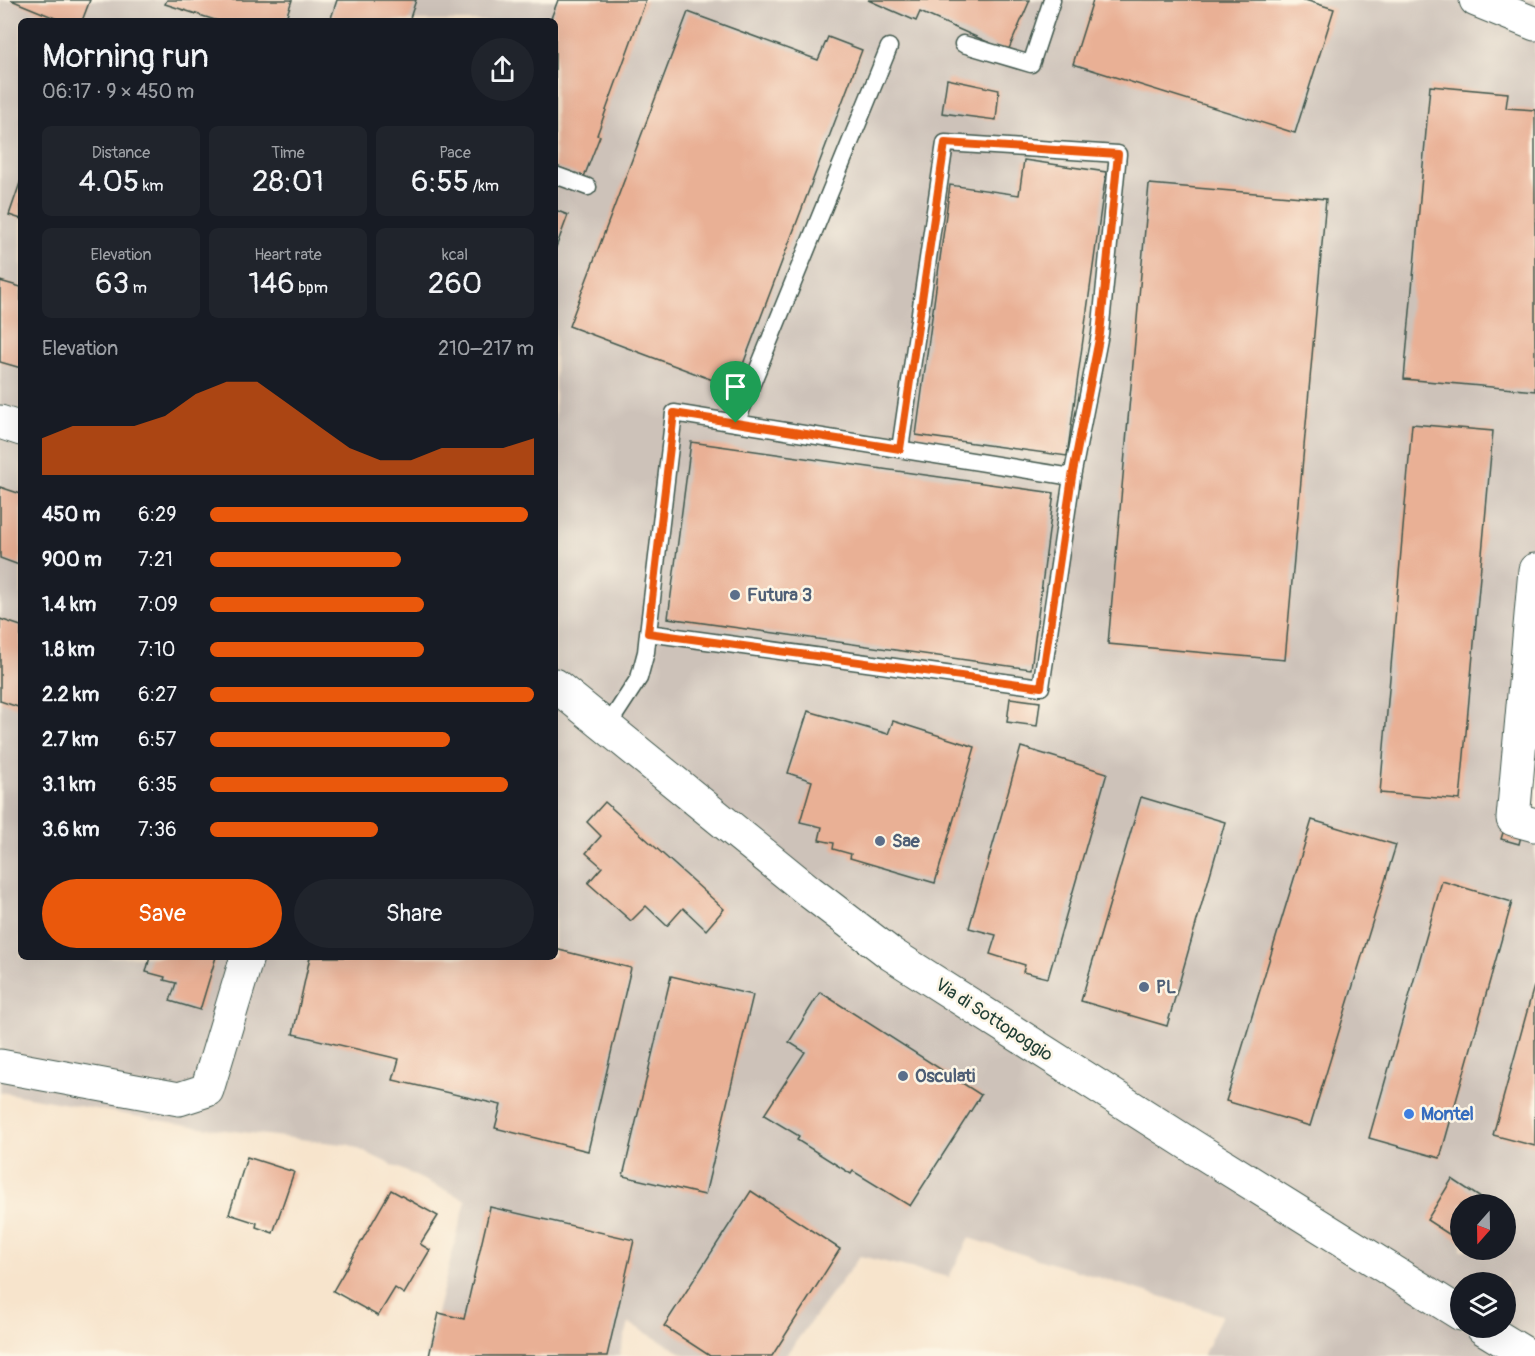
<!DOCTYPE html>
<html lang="en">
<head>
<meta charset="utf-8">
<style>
  :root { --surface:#171b24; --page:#20242c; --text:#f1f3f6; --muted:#9ea1a6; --accent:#ea580c }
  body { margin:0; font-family:Pangolin,sans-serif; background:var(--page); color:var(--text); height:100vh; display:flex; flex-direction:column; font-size:22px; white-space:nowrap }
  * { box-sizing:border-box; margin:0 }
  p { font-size:20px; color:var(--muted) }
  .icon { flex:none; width:33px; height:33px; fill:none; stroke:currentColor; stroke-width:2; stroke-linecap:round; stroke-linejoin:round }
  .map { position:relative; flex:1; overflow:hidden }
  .side { position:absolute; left:18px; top:18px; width:540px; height:942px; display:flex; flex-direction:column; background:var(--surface); border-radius:9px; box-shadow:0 6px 24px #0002 }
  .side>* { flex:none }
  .needle { width:39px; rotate:200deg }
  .controls { position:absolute; left:1450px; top:1194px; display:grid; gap:12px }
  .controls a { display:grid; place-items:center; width:66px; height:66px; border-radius:50%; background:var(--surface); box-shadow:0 6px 24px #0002; font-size:30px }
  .pin { position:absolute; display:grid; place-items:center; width:51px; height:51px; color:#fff; margin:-62px -26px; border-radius:50% 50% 50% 0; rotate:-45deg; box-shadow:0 0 6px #0007 }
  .pin .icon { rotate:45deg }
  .round { display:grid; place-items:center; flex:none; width:63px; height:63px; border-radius:32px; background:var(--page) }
  .headline { display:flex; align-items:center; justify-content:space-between; height:102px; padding:0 24px }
  h1 { font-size:33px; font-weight:600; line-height:45px }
  .metrics { display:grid; grid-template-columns:repeat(3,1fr); gap:9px; height:102px; padding:6px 24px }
  .metrics div { display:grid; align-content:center; border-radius:9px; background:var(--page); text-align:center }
  .metrics b { font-size:30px; font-weight:600 }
  .metrics small { font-size:16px; font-weight:400 }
  .metrics p { font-size:16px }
  .chart { height:168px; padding:12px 24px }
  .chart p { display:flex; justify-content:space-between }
  .chart svg { width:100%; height:108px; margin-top:6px; fill:var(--accent); opacity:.7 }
  .action { display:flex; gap:12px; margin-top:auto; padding:12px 24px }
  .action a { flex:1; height:69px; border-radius:36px; background:var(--accent); color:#fff; font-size:24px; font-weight:600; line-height:69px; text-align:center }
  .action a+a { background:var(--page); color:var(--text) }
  ul { padding:0 24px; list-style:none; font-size:20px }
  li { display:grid; grid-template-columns:96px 72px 1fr; align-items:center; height:45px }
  li i { height:15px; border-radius:8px; background:var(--accent) }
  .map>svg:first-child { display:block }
  .industrial { fill:#cdc2b9; fill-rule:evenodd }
  .building { fill:#e9b095 }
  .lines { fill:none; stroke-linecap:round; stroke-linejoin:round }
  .lane-casing { stroke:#3f564b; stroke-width:19 }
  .street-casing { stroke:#3f564b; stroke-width:35 }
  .lane { stroke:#fff; stroke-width:16 }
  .street { stroke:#fff; stroke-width:33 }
  .route-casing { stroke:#fff; stroke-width:12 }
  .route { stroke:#ea580c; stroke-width:8 }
  .service-dot { fill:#5c6f8a; stroke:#fcf5e5; stroke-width:2 }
  .shop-dot { fill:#3f7fe0; stroke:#fcf5e5; stroke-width:2 }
  .labels { text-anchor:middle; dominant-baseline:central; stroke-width:5; stroke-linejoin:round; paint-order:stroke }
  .service-label { font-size:18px; font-weight:bold; fill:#4e5e75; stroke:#fcf5e5; text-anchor:start }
  .street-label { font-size:18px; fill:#1f3d34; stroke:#fcf5e5 }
  .shop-label { font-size:18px; font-weight:bold; fill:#366cbe; stroke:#fcf5e5; text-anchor:start }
</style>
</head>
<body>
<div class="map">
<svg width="1535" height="1356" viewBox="0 0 1535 1356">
  <rect width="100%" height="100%" fill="#fcf5e5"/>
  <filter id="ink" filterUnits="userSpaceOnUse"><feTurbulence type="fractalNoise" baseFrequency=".0167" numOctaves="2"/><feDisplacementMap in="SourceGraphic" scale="12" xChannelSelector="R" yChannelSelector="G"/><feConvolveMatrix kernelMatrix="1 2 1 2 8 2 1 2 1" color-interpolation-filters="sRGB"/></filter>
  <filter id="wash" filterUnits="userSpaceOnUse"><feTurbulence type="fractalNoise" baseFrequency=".008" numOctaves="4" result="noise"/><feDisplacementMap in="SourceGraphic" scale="24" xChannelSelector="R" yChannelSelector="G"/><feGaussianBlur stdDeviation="1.35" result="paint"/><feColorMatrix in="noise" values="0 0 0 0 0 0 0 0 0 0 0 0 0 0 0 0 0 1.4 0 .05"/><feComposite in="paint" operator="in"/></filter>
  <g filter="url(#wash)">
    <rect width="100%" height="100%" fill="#f7e4cc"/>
    <path class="industrial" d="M0,0h1535v1356h-332l19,-41 -253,-77 -20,39 -89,-21 -75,100h-98l-58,-33 -10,33h-193l40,-156 -116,-55 -158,-19 -192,-34zM21,21h534v936h-534zM1461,1204h45v46h-45zM1461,1282h45v46h-45z"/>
    <g id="blocks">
      <g class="building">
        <polygon points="11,0 90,0 82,21 62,21"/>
        <polygon points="167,0 292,0 285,21 218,21 165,4"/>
        <polygon points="337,0 416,0 409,21 330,21"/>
        <polygon points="558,0 646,0 597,135 600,136 584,177 555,166 555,21 550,21"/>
        <polygon points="868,0 1030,0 1008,51 920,12 916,21"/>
        <polygon points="1093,0 1305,0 1334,9 1295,133 1073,64"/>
        <polygon points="688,12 818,60 828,37 862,50 734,388 569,326"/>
        <polygon points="947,79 999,90 996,120 942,113"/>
        <polygon points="1430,86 1508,93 1506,108 1535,110 1535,391 1404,379"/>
        <polygon points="1024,160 1106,172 1067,456 916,435 950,185 1019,195"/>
        <polygon points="21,180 21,219 9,215"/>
        <polygon points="1149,184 1326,199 1285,660 1108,644"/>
        <polygon points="555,210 568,215 555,250"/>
        <polygon points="0,281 21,287 21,368 0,362"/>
        <polygon points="1412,424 1493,431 1460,800 1380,793"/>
        <polygon points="691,442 1054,493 1031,669 668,618"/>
        <polygon points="0,487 21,494 21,559 19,565 0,558"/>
        <polygon points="0,619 21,626 21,708 0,701"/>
        <polygon points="1010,698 1040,702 1037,726 1007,722"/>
        <polygon points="808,711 888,734 893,721 975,747 935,883 850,858 851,854 833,849 834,843 819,840 822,827 800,822 812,781 788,773"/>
        <polygon points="1021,747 1107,773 1048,978 1023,972 1025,965 990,954 996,935 969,928"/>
        <polygon points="1141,797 1225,822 1167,1026 1081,1001"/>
        <polygon points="605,802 724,909 706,930 683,908 667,926 646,906 631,921 588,883 602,867 586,853 601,836 587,822"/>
        <polygon points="1312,820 1396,845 1310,1126 1226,1101"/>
        <polygon points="1506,823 1523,828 1519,844 1501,839"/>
        <polygon points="1442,881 1512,902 1440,1158 1369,1138"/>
        <polygon points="555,949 631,968 588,1151 495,1128 501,1105 393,1080 399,1059 293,1034 310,957 555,957"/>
        <polygon points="150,957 216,957 200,1010 170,1001 176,983 164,980 165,977 146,972"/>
        <polygon points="671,976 753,995 705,1195 623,1176"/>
        <polygon points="1534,986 1535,986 1535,1146 1493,1135"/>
        <polygon points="820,992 981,1095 910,1206 853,1171 851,1174 797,1140 799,1136 764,1115 805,1052 789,1042"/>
        <polygon points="247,1157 294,1172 273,1233 256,1227 257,1223 229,1214"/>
        <polygon points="1452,1179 1490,1204 1461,1204 1461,1242 1427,1220"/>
        <polygon points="391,1190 438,1216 420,1244 430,1250 404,1294 395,1288 378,1316 333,1291"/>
        <polygon points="751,1191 840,1249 772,1356 710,1356 664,1326"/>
        <polygon points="490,1207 634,1240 607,1356 429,1356 439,1313 464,1319"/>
      </g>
    </g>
  </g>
  <g filter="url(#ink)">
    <use href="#blocks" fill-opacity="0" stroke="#3f564b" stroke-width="1.5"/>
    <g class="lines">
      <defs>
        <g id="lane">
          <polyline points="963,44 1031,64 1052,0"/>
          <polyline points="555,175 588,187"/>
          <polyline points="736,423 889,47"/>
          <polyline points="900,449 945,143 1118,154 1100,334 1072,477"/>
          <polyline points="607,727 639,678 646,652 648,633 674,413 1072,477 1041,687 648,633"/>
        </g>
        <g id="street">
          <polyline points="1476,0 1535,24"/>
          <polyline points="0,422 21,429"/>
          <polyline points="1535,570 1513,819 1535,825"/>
          <polyline points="555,685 810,892 891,954 1192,1146 1461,1314"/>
          <polyline points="0,1066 179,1099 207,1090 247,957"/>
          <polyline points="1483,1328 1529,1356"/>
        </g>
      </defs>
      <use href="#lane" class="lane-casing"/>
      <use href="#street" class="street-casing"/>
      <use href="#lane" class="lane"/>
      <use href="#street" class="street"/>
    </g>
  </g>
  <g class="lines" filter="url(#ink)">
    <defs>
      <polygon id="route" points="945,143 1118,154 1100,334 1072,477 1041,687 648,633 674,413 900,449"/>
    </defs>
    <use href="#route" class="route-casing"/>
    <use href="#route" class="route"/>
  </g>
  <g class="service-dot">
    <circle cx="735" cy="595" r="6"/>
    <circle cx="880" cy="841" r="6"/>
    <circle cx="1144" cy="987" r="6"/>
    <circle cx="903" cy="1076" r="6"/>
  </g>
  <circle class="shop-dot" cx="1409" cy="1114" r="6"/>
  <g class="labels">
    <g class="service-label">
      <text x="747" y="595">Futura 3</text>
      <text x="892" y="841">Sae</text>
      <text x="1156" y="987">PL</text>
      <text x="915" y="1076">Osculati</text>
    </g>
    <g class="street-label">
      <text transform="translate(994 1020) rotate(33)">Via di Sottopoggio</text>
    </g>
    <g class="shop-label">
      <text x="1421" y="1114">Montel</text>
    </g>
  </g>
</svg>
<div class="controls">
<a><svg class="needle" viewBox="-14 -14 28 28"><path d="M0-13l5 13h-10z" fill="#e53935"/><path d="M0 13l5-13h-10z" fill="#9ea1a6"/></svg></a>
<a><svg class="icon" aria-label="layers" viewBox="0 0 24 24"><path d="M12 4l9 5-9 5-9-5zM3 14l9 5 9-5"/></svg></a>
</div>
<div class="pin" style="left:736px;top:423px;background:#1e9e55"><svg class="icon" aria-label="arrive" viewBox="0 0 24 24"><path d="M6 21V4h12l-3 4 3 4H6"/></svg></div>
<section class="side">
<div class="headline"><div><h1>Morning run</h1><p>06:17 · 9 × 450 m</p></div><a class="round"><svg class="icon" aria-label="share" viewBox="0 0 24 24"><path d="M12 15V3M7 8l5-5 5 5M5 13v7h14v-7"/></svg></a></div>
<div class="metrics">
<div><p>Distance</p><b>4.05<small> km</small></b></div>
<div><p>Time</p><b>28:01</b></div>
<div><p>Pace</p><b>6:55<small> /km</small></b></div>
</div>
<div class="metrics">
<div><p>Elevation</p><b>63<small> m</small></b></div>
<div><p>Heart rate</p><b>146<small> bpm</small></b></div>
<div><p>kcal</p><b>260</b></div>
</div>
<div class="chart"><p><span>Elevation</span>210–217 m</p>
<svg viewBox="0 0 160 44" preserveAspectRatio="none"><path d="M0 44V29L10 24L20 24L30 24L40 20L50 11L60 6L70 6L80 15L90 24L100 33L110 38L120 38L130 33L140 33L150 33L160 29V44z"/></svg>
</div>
<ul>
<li><b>450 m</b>6:29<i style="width:98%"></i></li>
<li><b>900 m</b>7:21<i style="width:59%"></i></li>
<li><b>1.4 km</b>7:09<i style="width:66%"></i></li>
<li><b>1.8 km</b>7:10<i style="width:66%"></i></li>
<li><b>2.2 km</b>6:27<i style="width:100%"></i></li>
<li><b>2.7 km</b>6:57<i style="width:74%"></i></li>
<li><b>3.1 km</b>6:35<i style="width:92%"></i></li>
<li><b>3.6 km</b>7:36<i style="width:52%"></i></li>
</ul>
<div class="action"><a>Save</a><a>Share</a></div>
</section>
</div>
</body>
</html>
